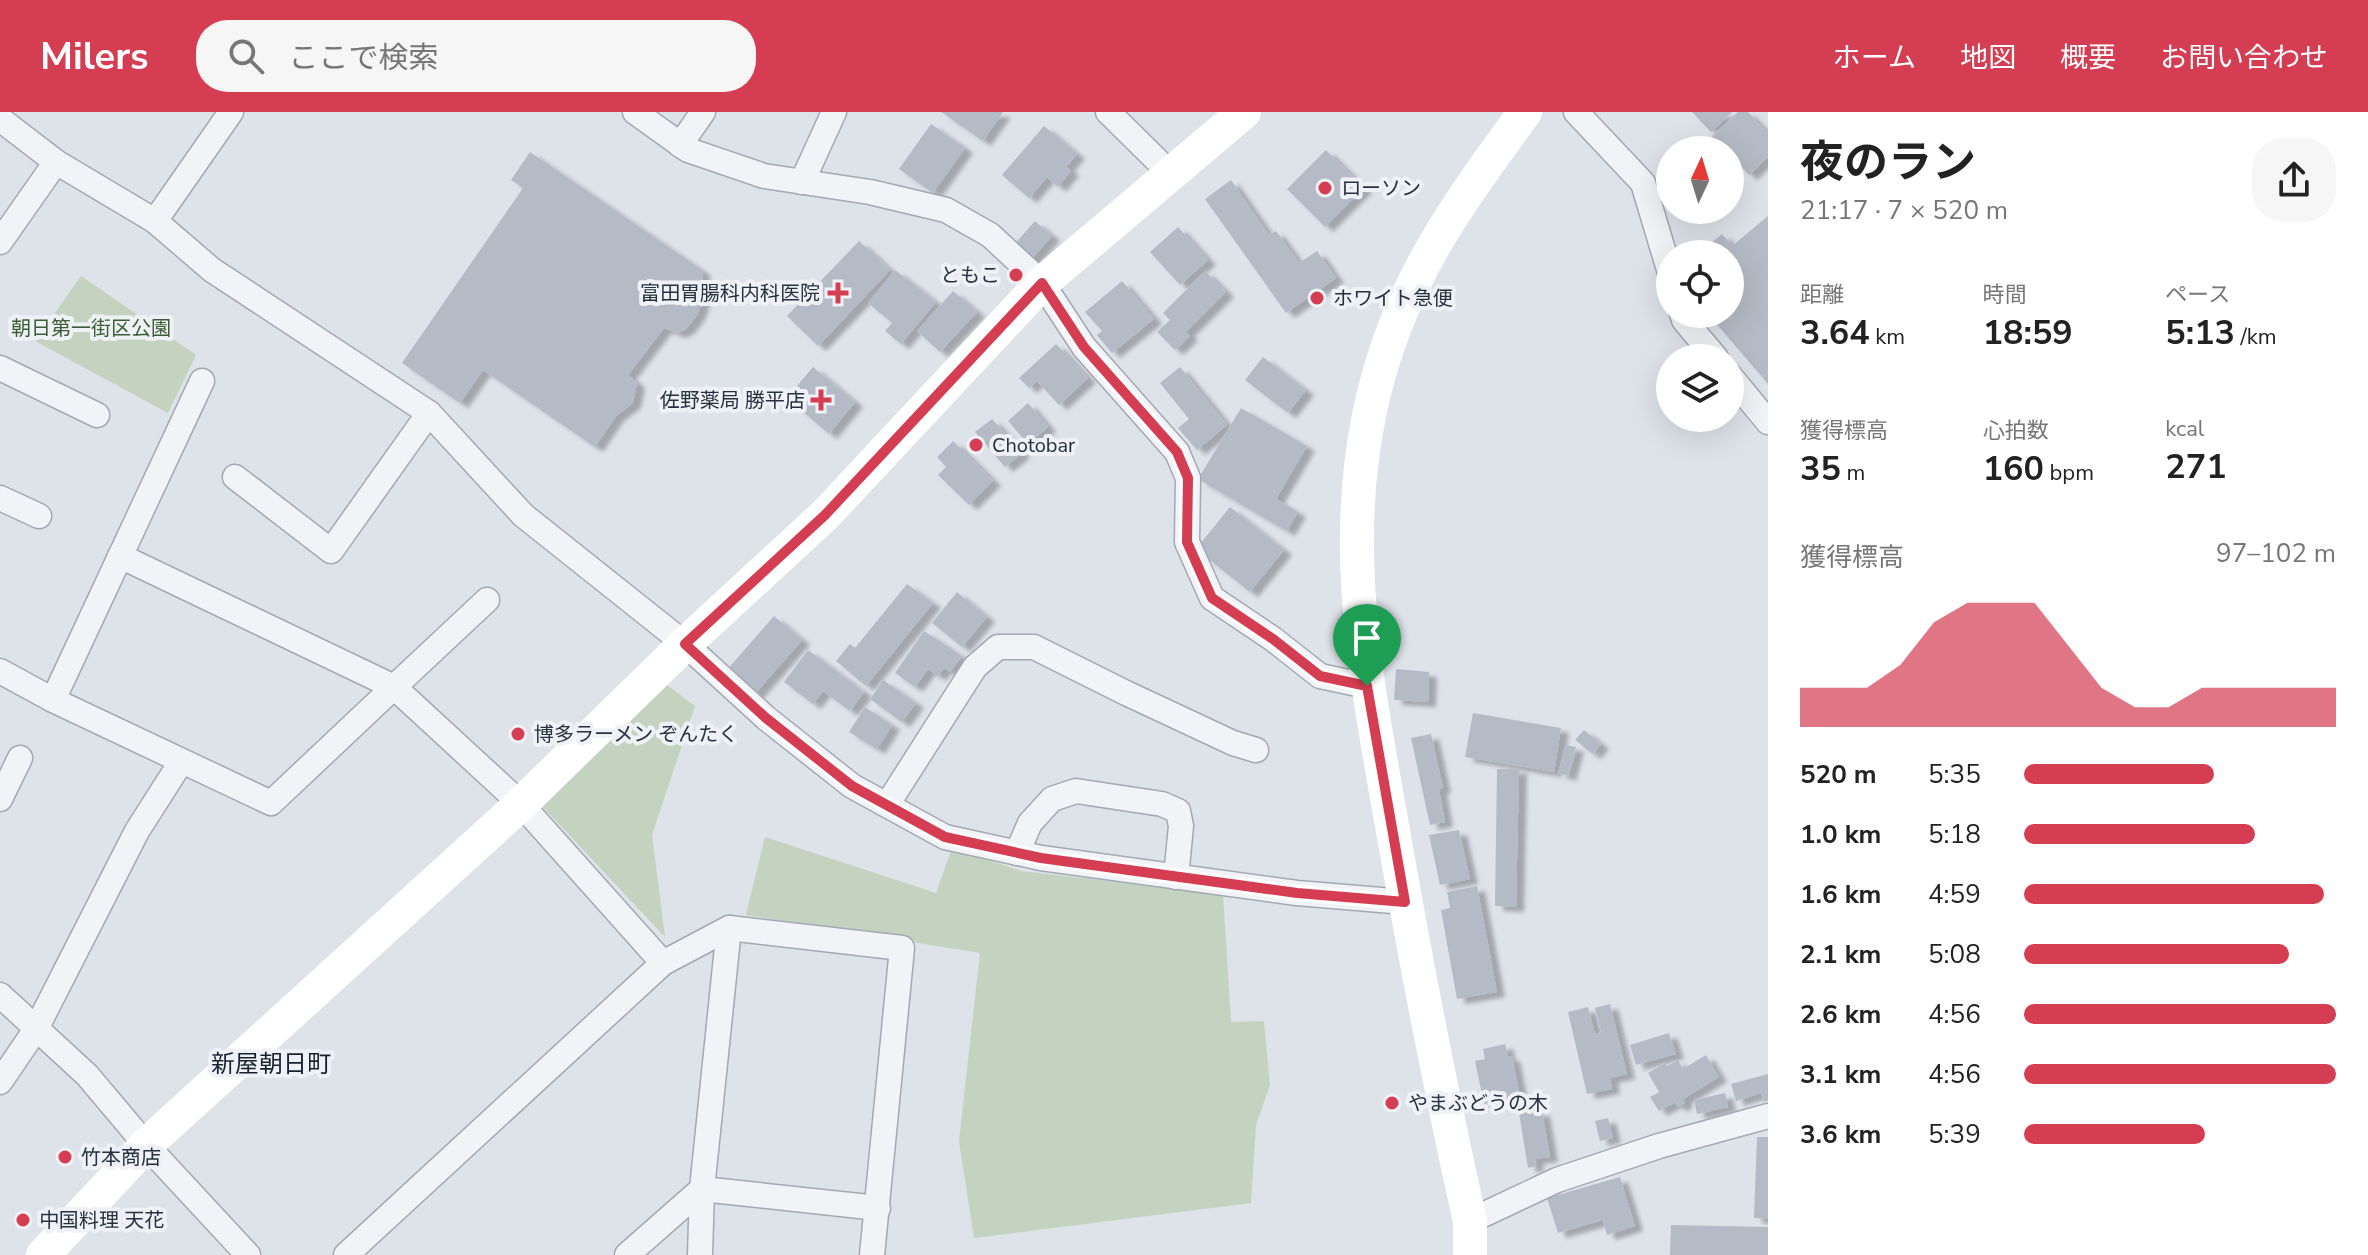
<!DOCTYPE html>
<html lang="ja">
<head>
<meta charset="utf-8">
<style>
  :root { --surface:#fff; --page:#f6f6f6; --text:#222; --muted:#767676; --accent:#d43d52 }
  body { margin:0; font-family:"Nunito Sans","Noto Sans JP",sans-serif; background:var(--page); color:var(--text); height:100vh; display:flex; flex-direction:column; font-size:30px; white-space:nowrap }
  * { box-sizing:border-box; margin:0 }
  p { font-size:26px; color:var(--muted) }
  .icon { flex:none; width:44px; height:44px; fill:none; stroke:currentColor; stroke-width:2; stroke-linecap:round; stroke-linejoin:round }
  .map { position:relative; flex:1; overflow:hidden }
  .drawer { display:flex; flex-direction:column; background:var(--surface); width:600px }
  .drawer>* { flex:none }
  .needle { width:52px; rotate:4deg }
  .buttons { position:absolute; left:1656px; top:24px; display:grid; gap:16px }
  .buttons a { display:grid; place-items:center; width:88px; height:88px; border-radius:50%; background:var(--surface); box-shadow:0 8px 32px #0002; font-size:40px }
  .pin { position:absolute; display:grid; place-items:center; width:68px; height:68px; color:#fff; margin:-82px -34px; border-radius:50% 50% 50% 0; rotate:-45deg; box-shadow:0 0 8px #0007 }
  .pin .icon { rotate:45deg }
  .round { display:grid; place-items:center; flex:none; width:84px; height:84px; border-radius:32px; background:var(--page) }
  .headline { display:flex; align-items:center; justify-content:space-between; height:136px; padding:0 32px }
  h1 { font-size:44px; font-weight:700; line-height:60px }
  .figures { display:grid; grid-template-columns:repeat(3,1fr); gap:12px; height:136px; padding:8px 32px }
  .figures div { display:grid; align-content:center }
  .figures b { font-size:34px; font-weight:700 }
  .figures small { font-size:22px; font-weight:400 }
  .figures p { font-size:22px }
  .chart { height:224px; padding:16px 32px }
  .chart p { display:flex; justify-content:space-between }
  .chart svg { width:100%; height:144px; margin-top:8px; fill:var(--accent); opacity:.7 }
  ul { padding:0 32px; list-style:none; font-size:26px }
  li { display:grid; grid-template-columns:128px 96px 1fr; align-items:center; height:60px }
  li i { height:20px; border-radius:10px; background:var(--accent) }
  header { display:flex; align-items:center; gap:48px; box-sizing:border-box; height:112px; padding:0 40px; background:var(--accent); color:#fff }
  header strong { font-size:38px }
  nav { display:flex; gap:44px; margin-inline-start:auto; font-size:28px }
  .search { width:560px; height:72px; background:var(--page); display:flex; align-items:center; gap:20px; box-sizing:border-box; padding:0 28px; border-radius:32px; color:var(--muted); font-size:30px }
  main { display:flex; flex:1; min-height:0 }
  .map>svg:first-child { display:block }
  .green { fill:#c4d3bf }
  .building { fill:#b5bbc6; filter:url(#shadow) }
  .lines { fill:none; stroke-linecap:round; stroke-linejoin:round }
  .street-casing { stroke:#a3a9b3; stroke-width:27 }
  .street { stroke:#f1f3f7; stroke-width:24 }
  .secondary { stroke:#fff; stroke-width:34 }
  .route-casing { stroke:#fff; stroke-width:16 }
  .route { stroke:#d43d52; stroke-width:10 }
  .poi-dot { fill:#d43d52; stroke:#eef1f6; stroke-width:3 }
  .labels { text-anchor:middle; dominant-baseline:central; stroke-width:8; stroke-linejoin:round; paint-order:stroke }
  .poi-label { font-size:20px; fill:#273040; stroke:#eef1f6; text-anchor:start }
  .park-label { font-size:20px; fill:#3b5d33; stroke:#eef1f6 }
  .quarter-label { font-size:24px; fill:#192131; stroke:#eef1f6 }
</style>
</head>
<body>
<header>
<strong>Milers</strong>
<div class="search"><svg class="icon" aria-label="search" viewBox="0 0 24 24"><circle cx="10" cy="10" r="6"/><path d="M15 15l6 6"/></svg>ここで検索</div>
<nav><a>ホーム</a><a>地図</a><a>概要</a><a>お問い合わせ</a></nav>
</header>
<main>
<div class="map">
<svg width="1768" height="1143" viewBox="0 0 1768 1143">
  <defs>
    <filter id="shadow"><feDropShadow dx="8" dy="5" stdDeviation="2" flood-color="#0004"/></filter>
  </defs>
  <rect width="100%" height="100%" fill="#dee2e9"/>
  <g class="green">
    <polygon points="81,164 196,243 168,301 35,229"/>
    <polygon points="667,573 695,594 652,723 665,825 542,694"/>
    <polygon points="765,725 936,781 952,736 1021,759 1223,782 1231,910 1264,909 1270,973 1256,1013 1251,1091 974,1126 959,1029 980,841 746,803"/>
  </g>
  <g class="building">
    <polygon points="941,0 1003,0 983,29"/>
    <polygon points="1692,0 1732,0 1711,20"/>
    <polygon points="1738,0 1748,0 1768,22 1768,45 1749,63 1730,43 1730,38 1725,38 1712,24"/>
    <polygon points="931,12 965,36 933,81 899,57"/>
    <polygon points="1044,14 1077,42 1066,55 1071,59 1058,75 1047,65 1029,86 1002,63"/>
    <polygon points="1326,38 1364,76 1325,115 1287,77"/>
    <polygon points="530,40 702,158 703,186 697,203 686,217 678,221 664,216 628,263 637,271 633,291 616,304 595,335 483,258 460,291 402,251 523,76 511,68"/>
    <polygon points="1231,68 1269,123 1276,119 1299,151 1317,139 1336,166 1286,201 1205,87"/>
    <polygon points="1768,104 1768,272 1708,202 1730,202 1730,142 1698,142 1722,122 1732,134"/>
    <polygon points="1035,109 1052,124 1029,150 1012,135"/>
    <polygon points="1178,115 1208,148 1180,173 1150,140"/>
    <polygon points="859,129 890,158 818,234 787,204"/>
    <polygon points="895,158 936,190 901,232 885,219 892,211 868,191"/>
    <polygon points="1205,159 1226,180 1186,220 1190,224 1175,238 1157,220 1170,208 1163,201"/>
    <polygon points="1122,169 1154,207 1112,241 1097,223 1102,219 1085,200"/>
    <polygon points="953,179 977,200 940,240 917,219"/>
    <polygon points="1056,232 1088,266 1059,293 1037,269 1029,276 1019,266"/>
    <polygon points="1263,245 1306,278 1288,301 1245,268"/>
    <polygon points="813,255 855,290 829,322 787,286"/>
    <polygon points="1180,255 1227,313 1197,338 1178,316 1189,307 1160,271"/>
    <polygon points="1028,291 1048,315 1028,332 1008,309"/>
    <polygon points="1241,296 1307,334 1276,387 1298,400 1287,419 1198,367"/>
    <polygon points="992,307 1022,341 1005,355 975,320"/>
    <polygon points="953,329 993,369 969,393 938,363 946,355 937,345"/>
    <polygon points="1230,395 1284,438 1250,480 1196,437"/>
    <polygon points="907,472 933,491 866,574 836,549 850,532 855,536"/>
    <polygon points="957,480 987,505 962,535 932,511"/>
    <polygon points="774,504 802,528 754,583 726,559"/>
    <polygon points="924,519 962,544 950,560 944,556 938,564 928,557 915,575 895,561"/>
    <polygon points="808,538 864,580 850,599 823,579 813,592 784,570"/>
    <polygon points="1396,557 1429,560 1428,590 1394,588"/>
    <polygon points="883,568 916,591 902,610 870,587"/>
    <polygon points="865,595 892,613 877,637 849,620"/>
    <polygon points="1473,601 1561,616 1554,660 1465,645"/>
    <polygon points="1584,618 1601,632 1593,642 1575,628"/>
    <polygon points="1431,622 1443,676 1439,677 1445,710 1430,713 1411,626"/>
    <polygon points="1566,633 1576,635 1568,664 1558,661"/>
    <polygon points="1497,657 1519,657 1516,795 1495,794"/>
    <polygon points="1459,718 1470,767 1440,773 1429,723"/>
    <polygon points="1477,774 1497,880 1457,887 1441,798 1450,796 1447,780"/>
    <polygon points="1610,892 1627,962 1610,966 1612,977 1587,982 1568,900 1588,895 1595,922 1601,920 1595,896"/>
    <polygon points="1669,921 1676,942 1636,953 1630,933"/>
    <polygon points="1505,932 1508,945 1512,944 1520,985 1484,992 1475,949 1485,947 1483,937"/>
    <polygon points="1706,943 1719,965 1683,987 1685,991 1678,995 1675,990 1659,999 1650,985 1659,980 1648,961 1665,951 1667,954 1678,948 1683,957"/>
    <polygon points="1768,962 1768,988 1764,990 1761,981 1736,989 1731,972"/>
    <polygon points="1725,981 1728,995 1697,1002 1694,988"/>
    <polygon points="1533,994 1534,1000 1542,999 1550,1045 1535,1047 1536,1054 1528,1056 1519,1001 1525,1000 1524,995"/>
    <polygon points="1608,1006 1613,1026 1600,1029 1595,1009"/>
    <polygon points="1757,1025 1768,1025 1768,1107 1754,1106"/>
    <polygon points="1620,1065 1635,1114 1607,1123 1603,1108 1558,1121 1547,1086"/>
    <polygon points="1671,1113 1768,1115 1768,1143 1670,1143"/>
  </g>
  <g class="lines">
    <defs>
      <g id="street">
        <polyline points="635,0 688,38 764,64 870,80 946,98 990,123 1042,171 1084,235 1177,340 1188,366 1187,430 1212,486 1273,527 1320,564 1367,574"/>
        <polyline points="1108,0 1171,62"/>
        <polyline points="1576,0 1643,71 1670,161"/>
        <polyline points="0,7 56,50 155,109 212,158 429,301 523,403 685,532 766,606 852,674 945,725 1041,746 1297,781 1405,790"/>
        <polyline points="680,33 703,0"/>
        <polyline points="802,70 834,0"/>
        <polyline points="155,109 231,0"/>
        <polyline points="0,130 56,50"/>
        <polyline points="1682,202 1684,208 1716,246"/>
        <polyline points="0,256 97,303"/>
        <polyline points="1730,264 1768,310"/>
        <polyline points="235,365 331,439 429,301"/>
        <polyline points="0,386 39,404"/>
        <polyline points="120,444 394,575 487,488"/>
        <polyline points="0,559 53,588 271,691 394,575 521,692 663,851 729,816 902,836 872,1143"/>
        <polyline points="53,588 202,269"/>
        <polyline points="0,687 20,646"/>
        <polyline points="887,693 975,555 998,535 1034,535 1126,581 1233,631 1256,638"/>
        <polyline points="1017,741 1030,711 1052,687 1076,679 1162,692 1178,699 1181,714 1176,765"/>
        <polyline points="0,883 87,963 146,1033 248,1143"/>
        <polyline points="0,970 36,917 137,719 181,650"/>
        <polyline points="1470,1109 1557,1068 1659,1034 1768,1004"/>
        <polyline points="346,1143 663,851"/>
        <polyline points="627,1143 702,1077 878,1096"/>
        <polyline points="700,1143 702,1077 729,816"/>
      </g>
    </defs>
    <use href="#street" class="street-casing"/>
    <use href="#street" class="street"/>
    <g class="secondary">
      <polyline points="43,1143 146,1033 521,692 685,532 825,403 1042,171 1244,0"/>
      <path d="M1470,1143v-34c-28,-124 -52,-248 -74,-373 -31,-177 -69,-344 -2,-519 30,-80 81,-149 131,-217"/>
    </g>
  </g>
  <g class="lines">
    <defs>
      <polygon id="route" points="1042,171 1084,235 1177,340 1188,366 1187,430 1212,486 1273,527 1320,564 1367,574 1405,790 1297,781 1041,746 945,725 852,674 766,606 685,532 825,403"/>
    </defs>
    <use href="#route" class="route-casing"/>
    <use href="#route" class="route"/>
  </g>
  <g class="poi-dot">
    <circle cx="1325" cy="76" r="8"/>
    <circle cx="1016" cy="163" r="8"/>
    <path d="M834 169h8v8h8v8h-8v8h-8v-8h-8v-8h8z"/>
    <circle cx="1317" cy="186" r="8"/>
    <path d="M817 276h8v8h8v8h-8v8h-8v-8h-8v-8h8z"/>
    <circle cx="976" cy="333" r="8"/>
    <circle cx="518" cy="622" r="8"/>
    <circle cx="1392" cy="991" r="8"/>
    <circle cx="65" cy="1045" r="8"/>
    <circle cx="23" cy="1108" r="8"/>
  </g>
  <g class="labels">
    <g class="poi-label">
      <text x="1341" y="76">ローソン</text>
      <text x="1000" y="163" text-anchor="end">ともこ</text>
      <text x="820" y="181" text-anchor="end">富田胃腸科内科医院</text>
      <text x="1333" y="186">ホワイト急便</text>
      <text x="805" y="288" text-anchor="end">佐野薬局 勝平店</text>
      <text x="992" y="333">Chotobar</text>
      <text x="534" y="622">博多ラーメン ぞんたく</text>
      <text x="1408" y="991">やまぶどうの木</text>
      <text x="81" y="1045">竹本商店</text>
      <text x="39" y="1108">中国料理 天花</text>
    </g>
    <g class="park-label">
      <text x="91" y="216">朝日第一街区公園</text>
    </g>
    <g class="quarter-label">
      <text x="271" y="952">新屋朝日町</text>
    </g>
  </g>
</svg>
<div class="buttons">
<a><svg class="needle" viewBox="-14 -14 28 28"><path d="M0-13l5 13h-10z" fill="#e53935"/><path d="M0 13l5-13h-10z" fill="#767676"/></svg></a>
<a><svg class="icon" aria-label="locate" viewBox="0 0 24 24"><circle cx="12" cy="12" r="6"/><path d="M12 2v4M12 18v4M2 12h4M18 12h4"/></svg></a>
<a><svg class="icon" aria-label="layers" viewBox="0 0 24 24"><path d="M12 4l9 5-9 5-9-5zM3 14l9 5 9-5"/></svg></a>
</div>
<div class="pin" style="left:1367px;top:574px;background:#1e9e55"><svg class="icon" aria-label="arrive" viewBox="0 0 24 24"><path d="M6 21V4h12l-3 4 3 4H6"/></svg></div>
</div>
<section class="drawer">
<div class="headline"><div><h1>夜のラン</h1><p>21:17 · 7 × 520 m</p></div><a class="round"><svg class="icon" aria-label="share" viewBox="0 0 24 24"><path d="M12 15V3M7 8l5-5 5 5M5 13v7h14v-7"/></svg></a></div>
<div class="figures">
<div><p>距離</p><b>3.64<small> km</small></b></div>
<div><p>時間</p><b>18:59</b></div>
<div><p>ペース</p><b>5:13<small> /km</small></b></div>
</div>
<div class="figures">
<div><p>獲得標高</p><b>35<small> m</small></b></div>
<div><p>心拍数</p><b>160<small> bpm</small></b></div>
<div><p>kcal</p><b>271</b></div>
</div>
<div class="chart"><p><span>獲得標高</span>97–102 m</p>
<svg viewBox="0 0 160 44" preserveAspectRatio="none"><path d="M0 44V32L10 32L20 32L30 25L40 12L50 6L60 6L70 6L80 19L90 32L100 38L110 38L120 32L130 32L140 32L150 32L160 32V44z"/></svg>
</div>
<ul>
<li><b>520 m</b>5:35<i style="width:61%"></i></li>
<li><b>1.0 km</b>5:18<i style="width:74%"></i></li>
<li><b>1.6 km</b>4:59<i style="width:96%"></i></li>
<li><b>2.1 km</b>5:08<i style="width:85%"></i></li>
<li><b>2.6 km</b>4:56<i style="width:100%"></i></li>
<li><b>3.1 km</b>4:56<i style="width:100%"></i></li>
<li><b>3.6 km</b>5:39<i style="width:58%"></i></li>
</ul>
</section>
</main>
</body>
</html>
